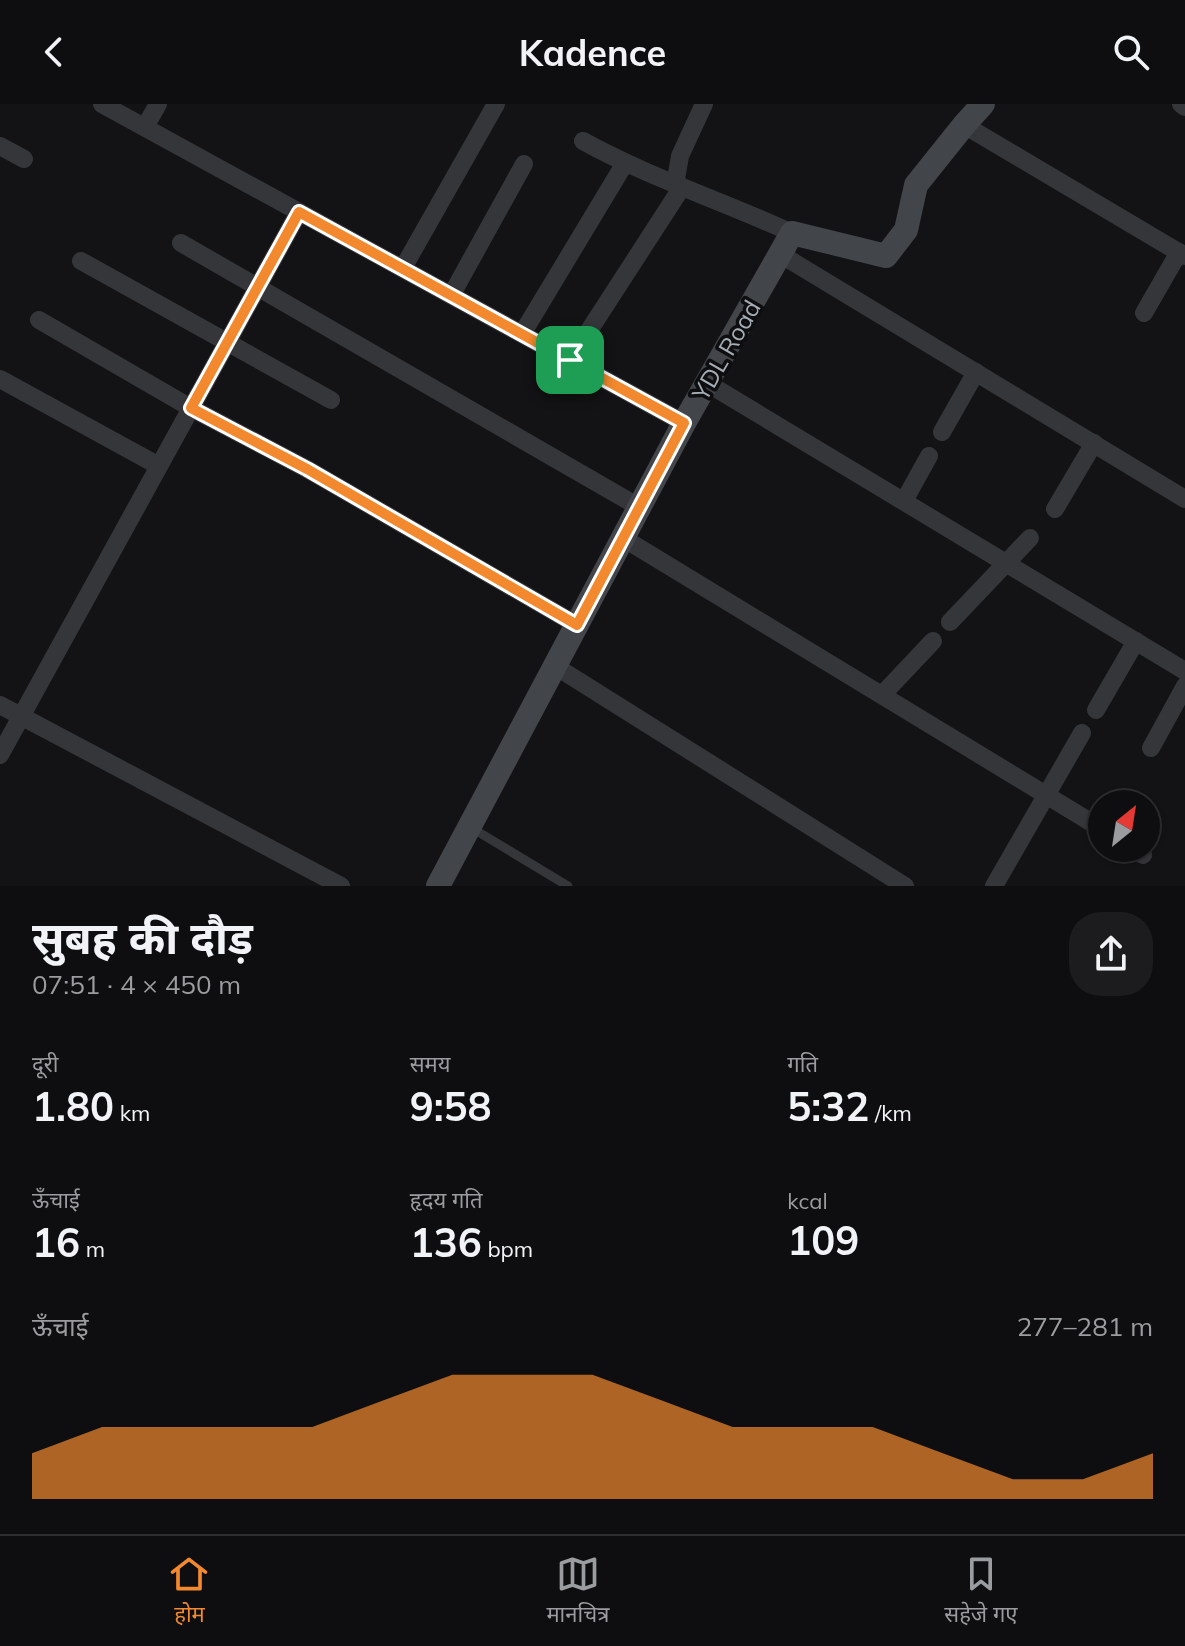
<!DOCTYPE html>
<html lang="hi">
<head>
<meta charset="utf-8">
<style>
  :root { --surface:#0e0e10; --page:#1c1c1e; --text:#f1f3f6; --muted:#9b9c9f; --line:#2e2e30; --accent:#f2892e }
  body { margin:0; font-family:Mulish,"Noto Sans Devanagari",sans-serif; background:var(--page); color:var(--text); height:100vh; display:flex; flex-direction:column; font-size:30px; white-space:nowrap }
  * { box-sizing:border-box; margin:0 }
  p { font-size:26px; color:var(--muted) }
  .icon { flex:none; width:44px; height:44px; fill:none; stroke:currentColor; stroke-width:2; stroke-linecap:round; stroke-linejoin:round }
  .map { position:relative; height:782px; overflow:hidden }
  .panel { display:flex; flex-direction:column; background:var(--surface); flex:1 }
  .panel>* { flex:none }
  .needle { width:52px; rotate:30deg }
  .tools { position:absolute; left:1088px; top:686px; display:grid; gap:16px }
  .tools a { display:grid; place-items:center; width:72px; height:72px; border-radius:50%; background:var(--surface); box-shadow:0 2px 6px #0004,0 0 0 2px var(--line); font-size:40px }
  .pin { position:absolute; display:grid; place-items:center; width:68px; height:68px; color:#fff; margin:-34px; border-radius:16px; box-shadow:0 4px 12px #0006 }
  .round { display:grid; place-items:center; flex:none; width:84px; height:84px; border-radius:32px; background:var(--page) }
  .summary { display:flex; align-items:center; justify-content:space-between; height:136px; padding:0 32px }
  h1 { font-size:44px; font-weight:700; line-height:60px }
  .metrics { display:grid; grid-template-columns:repeat(3,1fr); gap:12px; height:136px; padding:8px 32px }
  .metrics div { display:grid; align-content:center }
  .metrics b { font-size:40px; font-weight:700 }
  .metrics small { font-size:22px; font-weight:400 }
  .metrics p { font-size:22px }
  .chart { height:224px; padding:16px 32px }
  .chart p { display:flex; justify-content:space-between }
  .chart svg { width:100%; height:144px; margin-top:8px; fill:var(--accent); opacity:.7 }
  header { display:flex; justify-content:space-between; align-items:center; height:104px; padding:0 32px; background:var(--surface); font-size:36px; font-weight:700 }
  .tab-bar { display:flex; justify-content:space-around; align-items:center; height:112px; border-top:2px solid var(--line); background:var(--surface); font-size:22px; color:var(--muted) }
  .tab-bar a { display:grid; justify-items:center; gap:4px }
  .tab-bar .selected { color:var(--accent) }
  .map>svg:first-child { display:block }
  .lines { fill:none; stroke-linecap:round; stroke-linejoin:round }
  .lane { stroke:#34363a; stroke-width:9 }
  .street { stroke:#34363a; stroke-width:18 }
  .secondary { stroke:#42454a; stroke-width:24 }
  .route-casing { stroke:#fff; stroke-width:16 }
  .route { stroke:#f2892e; stroke-width:10 }
  .labels { text-anchor:middle; dominant-baseline:central; stroke-width:7; stroke-linejoin:round; paint-order:stroke }
  .street-label { font-size:24px; fill:#a5adb5; stroke:#0e0e10 }
</style>
</head>
<body>
<header><svg class="icon" aria-label="back" viewBox="0 0 24 24"><path d="M15 5l-7 7 7 7"/></svg>Kadence<svg class="icon" aria-label="search" viewBox="0 0 24 24"><circle cx="10" cy="10" r="6"/><path d="M15 15l6 6"/></svg></header>
<div class="map">
<svg width="1185" height="782" viewBox="0 0 1185 782">
  <rect width="100%" height="100%" fill="#131315"/>
  <g class="lines">
    <polyline class="lane" points="470,723 568,782"/>
    <g class="street">
      <polyline points="102,0 684,319"/>
      <polyline points="1181,0 1185,3"/>
      <polyline points="964,21 1185,152"/>
      <polyline points="145,23 158,0"/>
      <path d="M583,37c67,37 140,60 209,92"/>
      <polyline points="0,42 24,55"/>
      <polyline points="675,81 680,52 704,0"/>
      <polyline points="181,139 639,403"/>
      <polyline points="780,150 1185,395"/>
      <polyline points="81,157 331,296"/>
      <polyline points="403,164 496,0"/>
      <polyline points="452,190 524,60"/>
      <polyline points="1144,209 1179,148"/>
      <polyline points="39,216 191,304 307,365 577,521"/>
      <polyline points="522,230 625,59"/>
      <polyline points="570,256 682,83"/>
      <polyline points="0,275 159,362"/>
      <polyline points="707,279 1185,567"/>
      <polyline points="942,328 976,268"/>
      <polyline points="904,397 929,352"/>
      <polyline points="1055,405 1094,339"/>
      <polyline points="623,434 1102,725"/>
      <polyline points="950,518 1030,434"/>
      <polyline points="555,562 905,782"/>
      <polyline points="882,591 933,537"/>
      <polyline points="0,601 341,782"/>
      <polyline points="1096,606 1136,537"/>
      <polyline points="1151,644 1185,582"/>
      <polyline points="0,651 299,108"/>
      <polyline points="1132,744 1143,751"/>
      <polyline points="994,782 1082,629"/>
    </g>
    <polyline class="secondary" points="438,782 684,319 792,129 886,152 906,126 916,81 964,21 983,0"/>
  </g>
  <g class="lines">
    <defs>
      <polygon id="route" points="299,108 684,319 577,521 307,365 191,304"/>
    </defs>
    <use href="#route" class="route-casing"/>
    <use href="#route" class="route"/>
  </g>
  <g class="labels">
    <g class="street-label">
      <text transform="translate(726 246) rotate(-60)">YDL Road</text>
    </g>
  </g>
</svg>
<div class="tools">
<a><svg class="needle" viewBox="-14 -14 28 28"><path d="M0-13l5 13h-10z" fill="#e53935"/><path d="M0 13l5-13h-10z" fill="#9b9c9f"/></svg></a>
</div>
<div class="pin" style="left:570px;top:256px;background:#1e9e55"><svg class="icon" aria-label="arrive" viewBox="0 0 24 24"><path d="M6 21V4h12l-3 4 3 4H6"/></svg></div>
</div>
<section class="panel">
<div class="summary"><div><h1>सुबह की दौड़</h1><p>07:51 · 4 × 450 m</p></div><a class="round"><svg class="icon" aria-label="share" viewBox="0 0 24 24"><path d="M12 15V3M7 8l5-5 5 5M5 13v7h14v-7"/></svg></a></div>
<div class="metrics">
<div><p>दूरी</p><b>1.80<small> km</small></b></div>
<div><p>समय</p><b>9:58</b></div>
<div><p>गति</p><b>5:32<small> /km</small></b></div>
</div>
<div class="metrics">
<div><p>ऊँचाई</p><b>16<small> m</small></b></div>
<div><p>हृदय गति</p><b>136<small> bpm</small></b></div>
<div><p>kcal</p><b>109</b></div>
</div>
<div class="chart"><p><span>ऊँचाई</span>277–281 m</p>
<svg viewBox="0 0 160 44" preserveAspectRatio="none"><path d="M0 44V30L10 22L20 22L30 22L40 22L50 14L60 6L70 6L80 6L90 14L100 22L110 22L120 22L130 30L140 38L150 38L160 30V44z"/></svg>
</div>
</section>
<nav class="tab-bar">
<a class="selected"><svg class="icon" aria-label="home" viewBox="0 0 24 24"><path d="M3 11l9-7 9 7M6 9v11h12V9"/></svg>होम</a>
<a><svg class="icon" aria-label="map" viewBox="0 0 24 24"><path d="M3 6l6-2 6 2 6-2v14l-6 2-6-2-6 2zM9 4v14M15 6v14"/></svg>मानचित्र</a>
<a><svg class="icon" aria-label="saved" viewBox="0 0 24 24"><path d="M7 4h10v16l-5-4-5 4z"/></svg>सहेजे गए</a>
</nav>
</body>
</html>
